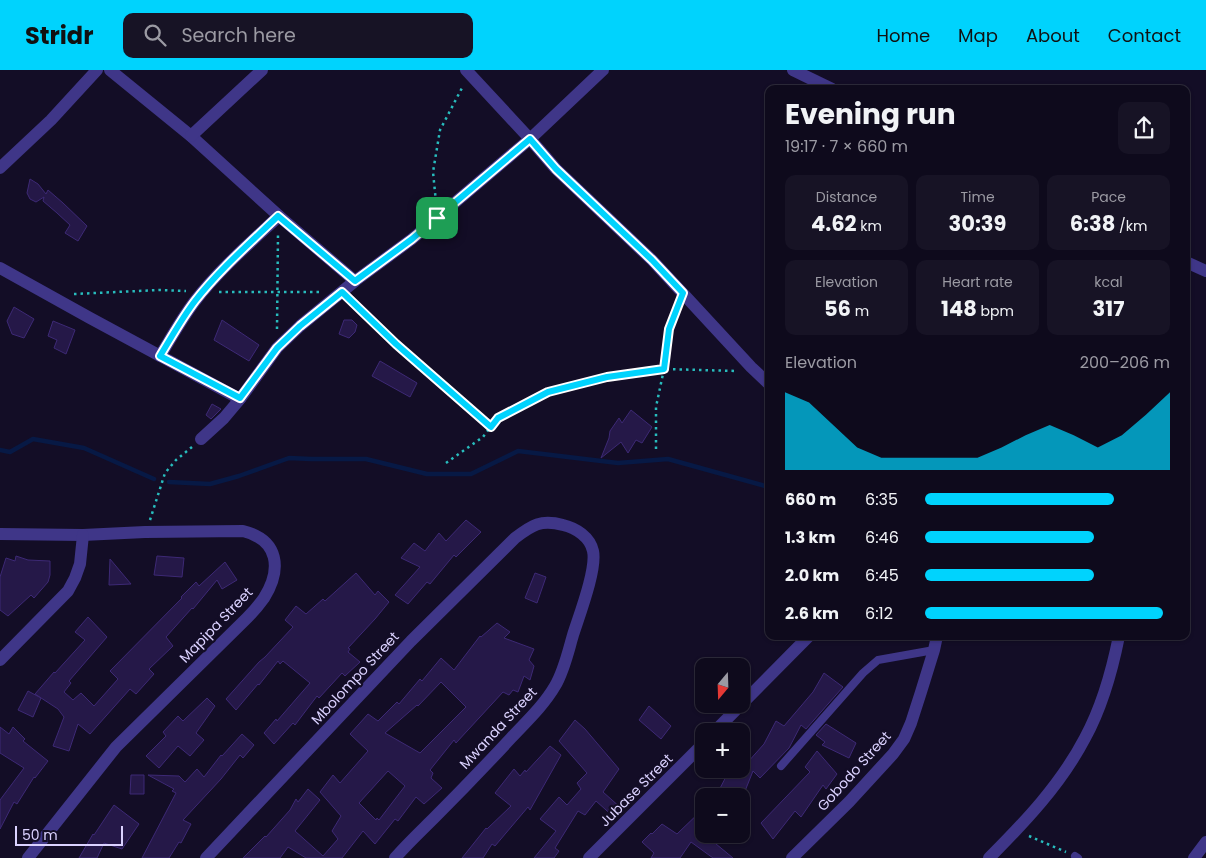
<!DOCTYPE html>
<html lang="en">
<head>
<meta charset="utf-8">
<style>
  :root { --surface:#0e0a1c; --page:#171325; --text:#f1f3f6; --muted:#9b9aa3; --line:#2e2b3b; --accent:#00d3fd }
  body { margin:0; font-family:Poppins,sans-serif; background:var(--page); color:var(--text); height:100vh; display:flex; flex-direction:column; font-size:19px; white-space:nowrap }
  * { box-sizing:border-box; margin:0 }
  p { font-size:16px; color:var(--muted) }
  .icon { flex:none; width:28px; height:28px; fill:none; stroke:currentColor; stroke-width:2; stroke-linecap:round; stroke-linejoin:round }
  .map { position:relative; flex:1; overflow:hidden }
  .sheet { position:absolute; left:765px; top:15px; width:425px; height:555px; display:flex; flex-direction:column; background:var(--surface); border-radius:10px; box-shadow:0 1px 4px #0004,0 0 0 1px var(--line) }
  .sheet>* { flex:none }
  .needle { width:32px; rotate:199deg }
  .controls { position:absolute; left:695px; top:588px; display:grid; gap:10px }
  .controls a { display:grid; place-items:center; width:55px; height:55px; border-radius:10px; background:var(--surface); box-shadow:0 1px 4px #0004,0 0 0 1px var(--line); font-size:25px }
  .scale { position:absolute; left:15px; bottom:12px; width:108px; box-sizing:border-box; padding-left:5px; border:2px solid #dbd2ff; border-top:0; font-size:14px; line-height:18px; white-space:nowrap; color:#dbd2ff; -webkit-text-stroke:4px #130d26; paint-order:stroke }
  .pin { position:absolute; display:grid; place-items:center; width:42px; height:42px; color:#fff; margin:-21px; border-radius:10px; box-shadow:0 2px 8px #0006 }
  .round { display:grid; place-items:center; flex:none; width:52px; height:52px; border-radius:10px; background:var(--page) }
  .summary { display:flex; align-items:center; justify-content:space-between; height:85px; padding:0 20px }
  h1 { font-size:28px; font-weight:700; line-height:38px }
  .figures { display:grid; grid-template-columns:repeat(3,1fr); gap:8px; height:85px; padding:5px 20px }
  .figures div { display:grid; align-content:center; border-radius:10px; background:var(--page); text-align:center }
  .figures b { font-size:21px; font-weight:700 }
  .figures small { font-size:14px; font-weight:400 }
  .figures p { font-size:14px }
  .chart { height:140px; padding:10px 20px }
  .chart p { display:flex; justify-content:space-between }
  .chart svg { width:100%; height:90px; margin-top:5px; fill:var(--accent); opacity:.7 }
  ul { padding:0 20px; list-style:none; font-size:16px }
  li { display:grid; grid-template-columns:80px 60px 1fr; align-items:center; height:38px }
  li i { height:12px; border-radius:6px; background:var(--accent) }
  header { display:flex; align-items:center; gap:30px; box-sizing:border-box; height:70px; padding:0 25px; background:var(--accent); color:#111 }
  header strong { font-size:24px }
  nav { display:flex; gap:28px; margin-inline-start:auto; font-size:18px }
  .search { width:350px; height:45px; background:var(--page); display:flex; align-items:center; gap:12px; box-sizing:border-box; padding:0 18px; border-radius:10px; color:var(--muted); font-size:19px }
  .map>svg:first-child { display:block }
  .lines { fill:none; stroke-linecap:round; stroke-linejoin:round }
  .stream { stroke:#071945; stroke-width:4.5 }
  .building { fill:#251848; stroke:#3d2975; fill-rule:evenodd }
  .path { stroke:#28bcbd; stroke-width:2.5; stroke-dasharray:2.5 4; stroke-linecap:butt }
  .service { stroke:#3f3688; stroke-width:8 }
  .minor { stroke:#3f3688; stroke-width:12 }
  .tertiary { stroke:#3f3688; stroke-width:12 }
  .route-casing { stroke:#fff; stroke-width:10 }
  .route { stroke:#00d3fd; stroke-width:6 }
  .labels { text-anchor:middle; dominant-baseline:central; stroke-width:4.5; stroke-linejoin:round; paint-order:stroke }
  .street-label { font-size:14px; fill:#dbd2ff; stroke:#130d26 }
</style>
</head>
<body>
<header>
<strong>Stridr</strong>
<div class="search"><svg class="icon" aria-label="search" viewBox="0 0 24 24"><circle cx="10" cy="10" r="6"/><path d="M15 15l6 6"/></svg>Search here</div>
<nav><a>Home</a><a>Map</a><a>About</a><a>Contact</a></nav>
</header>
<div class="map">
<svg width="1206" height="788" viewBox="0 0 1206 788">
  <rect width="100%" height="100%" fill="#130d26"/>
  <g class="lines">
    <g class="stream">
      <polyline points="0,380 10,382 33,369 84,378 154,409"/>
      <polyline points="169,412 210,414 239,406 289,388 311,389 366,389 427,404 471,404 518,381 618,393 668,389 769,417"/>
    </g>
  </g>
  <g class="building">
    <polygon points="30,109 38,114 46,124 48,120 63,133 87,156 78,171 65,163 70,155 57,143 43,131 44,127 36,132 30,129 27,123"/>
    <polygon points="14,237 34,249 24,268 12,264 7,251"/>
    <polygon points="222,250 259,275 249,291 214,270"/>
    <polygon points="344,250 352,250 357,255 355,262 349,268 339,264"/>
    <polygon points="53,251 75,260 66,284 54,278 57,270 48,266"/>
    <polygon points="380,291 417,313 410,327 372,306"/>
    <polygon points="212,334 221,339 211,349 206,345"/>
    <polygon points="631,340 652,357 642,373 636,370 628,383 621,372 601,388 609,368 610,361 619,348 622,353"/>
    <polygon points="466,450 481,462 456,487 454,485 430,514 427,512 408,534 395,525 420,497 401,488 414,473 425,481 439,463 446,471"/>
    <polygon points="16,486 28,490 50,491 50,505 48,512 34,528 31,525 8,546 0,540 0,507 6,488 15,491"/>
    <polygon points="157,486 184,488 182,507 154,505"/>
    <polygon points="110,489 131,514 109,515"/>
    <polygon points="225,492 237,510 222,519 217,510 193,539 192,538 166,567 173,576 149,599 154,604 136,624 130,619 90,664 78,654 69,681 53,676 64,647 58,639 35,624 54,602 55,603 85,570 75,562 88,547 107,567 69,611 71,613 64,622 73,630 81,623 94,636 118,609 110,601 182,528 181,527 196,512 199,516"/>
    <polygon points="356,503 375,525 378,521 389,532 375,549 348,578 350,579 348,582 360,592 345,606 342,603 319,628 317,626 295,655 293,653 274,674 264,663 276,649 277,651 310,613 283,591 280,594 278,591 259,615 258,614 236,640 226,629 259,592 265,587 293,557 285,550 296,536 306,544 323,529 325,531"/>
    <polygon points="535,503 546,507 537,533 525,528"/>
    <path d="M497,553l13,9 -6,6 30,11 -5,11 5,6 -4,14 -6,-4 -6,16 -5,-2 -4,5 -6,-3 -47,51 -2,-3 -24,30 3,3 -2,5 11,10 -18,16 -8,-7 -18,24 -3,-2 -20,25 -12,-13 -21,27h-36l-18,-11 -8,11h-37l22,-22 1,1 24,-27 6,-11 2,3 10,-13 12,11 -25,31 28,25 15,-17 -6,-8 9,-15 -21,-24 13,-17 7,8 28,-32 -18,-17 18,-20 10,7 19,-19 2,2 21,-25 2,2 19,-23 13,12 26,-34 1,1zM441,612l25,25 -46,46 -35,-20 32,-28 1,1zM388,701l17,15 -26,34 -2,-2 -1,2 -17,-17z"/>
    <polygon points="824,603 843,617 806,659 801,655 789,678 760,708 753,701 743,726 716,726 730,699 739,702 764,674 776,651 784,656 813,622"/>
    <polygon points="28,621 41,628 33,647 18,640"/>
    <polygon points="207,628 215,636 196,663 204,670 190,686 178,676 159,698 146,686 166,666 163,662 178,646 183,651"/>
    <polygon points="649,636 671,656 661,669 639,650"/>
    <polygon points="575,650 585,659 619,699 603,722 621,738 615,748 596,731 585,745 578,741 555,778 559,781 554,788 534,788 556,761 540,749 559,727 567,735 581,719 577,713 587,703 559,671"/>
    <polygon points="826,654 856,673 849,688 822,675 825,672 816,665"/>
    <polygon points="0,657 9,664 13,657 25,669 23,671 48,691 35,708 34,707 17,734 14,732 0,759 0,730 24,698 0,683"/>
    <polygon points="242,664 254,675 243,688 240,685 221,709 183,750 191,754 181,773 179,772 169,788 142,788 176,723 172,721 174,719 148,705 179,706 185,712 197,699 204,707 221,685 222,686"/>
    <polygon points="550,676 561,685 530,740 528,737 495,776 492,774 483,788 462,788 486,758 487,759 511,736 495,723 514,699 520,706 525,700 526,702"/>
    <polygon points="817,681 837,704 826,719 823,715 801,747 795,741 773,769 761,753 810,702 805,697"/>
    <polygon points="131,705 144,705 144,724 130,724"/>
    <polygon points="114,735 139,754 122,779 104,773 97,788 79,788 93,764 94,765"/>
    <polygon points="704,738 704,764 733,788 713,788 691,772 680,788 651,788 654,783 642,772 651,763 652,764 662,754 677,764"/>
  </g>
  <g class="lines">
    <g class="path">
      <polyline points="436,132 433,102 440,60 463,16"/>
      <polyline points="219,222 321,222"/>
      <polyline points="74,224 159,220 186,221"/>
      <polyline points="351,230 396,274 491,357"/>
      <polyline points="277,259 278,164"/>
      <polyline points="656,379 656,337 664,299 669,259 678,236"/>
      <polyline points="446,393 483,367 497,348 548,322 607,307 664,299 737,301"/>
      <polyline points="150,450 165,403 176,390 192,377"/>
      <polyline points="1029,766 1066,782"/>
    </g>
    <g class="service">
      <polyline points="781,696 863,603 878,590 934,580"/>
      <polyline points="1075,786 1078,788"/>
    </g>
    <g class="minor">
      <polyline points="110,0 191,66 279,146 355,211"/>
      <polyline points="466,0 530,69 556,99 652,190 751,297 769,314"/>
      <polyline points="793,0 832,19"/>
      <polyline points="191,66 262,0"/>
      <polyline points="0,98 51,50 97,0"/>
      <polyline points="1186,192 1206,201"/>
      <polyline points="0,198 90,248 240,329"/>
      <path d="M160,286c11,-18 22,-38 35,-55 24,-31 55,-58 84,-85"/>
      <polyline points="201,369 224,348 240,329 277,278 300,256 355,211 412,169 530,69 603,0"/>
      <path d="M0,464l83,1 62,-3 98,-1c36,9 39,38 21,67 -5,7 -11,14 -17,20l-131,129 -88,111"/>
      <polyline points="0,590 68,521 75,508 80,494 83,465"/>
      <polyline points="715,661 809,566"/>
      <path d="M206,788l205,-217 104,-103c17,-13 26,-19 48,-13 13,3 27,12 30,26 4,18 -14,65 -20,84 -5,17 -9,36 -18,51 -11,19 -28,35 -44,52 -25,27 -50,53 -76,79 -14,14 -28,27 -40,41"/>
      <polyline points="589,788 704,673"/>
      <polyline points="792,788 849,732 893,684 904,669 911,653 921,622 934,580 937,566"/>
      <path d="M989,788c36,-36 72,-74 96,-120 17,-31 27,-67 34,-102"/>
    </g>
    <polyline class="tertiary" points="1194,788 1206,772"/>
  </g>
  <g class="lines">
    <defs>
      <path id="route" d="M530,69l26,30 96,91 31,33 -14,36 -5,40 -57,8 -59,15 -50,26 -7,9 -95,-83 -54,-52 -42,34 -23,22 -37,50 -80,-42c11,-18 22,-38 35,-55 24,-31 55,-58 83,-85l77,65 57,-42z"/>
    </defs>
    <use href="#route" class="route-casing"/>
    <use href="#route" class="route"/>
  </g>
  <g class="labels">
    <g class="street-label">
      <text transform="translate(216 555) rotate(-46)">Mapipa Street</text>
      <text transform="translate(355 608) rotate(-47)">Mbolompo Street</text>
      <text transform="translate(498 658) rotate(-47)">Mwanda Street</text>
      <text transform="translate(854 701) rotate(-48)">Gobodo Street</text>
      <text transform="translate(636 720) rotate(-45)">Jubase Street</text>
    </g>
  </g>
</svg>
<div class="controls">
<a><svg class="needle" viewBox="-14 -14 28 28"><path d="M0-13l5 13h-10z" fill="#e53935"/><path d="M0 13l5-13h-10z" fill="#9b9aa3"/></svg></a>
<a>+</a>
<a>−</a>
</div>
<div class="scale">50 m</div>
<div class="pin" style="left:437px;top:148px;background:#1e9e55"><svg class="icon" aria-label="arrive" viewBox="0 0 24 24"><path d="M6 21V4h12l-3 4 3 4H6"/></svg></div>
<section class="sheet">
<div class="summary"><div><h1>Evening run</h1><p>19:17 · 7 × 660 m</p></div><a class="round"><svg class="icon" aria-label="share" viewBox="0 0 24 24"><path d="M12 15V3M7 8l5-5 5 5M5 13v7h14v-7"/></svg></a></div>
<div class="figures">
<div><p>Distance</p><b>4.62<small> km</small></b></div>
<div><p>Time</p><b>30:39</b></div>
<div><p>Pace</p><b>6:38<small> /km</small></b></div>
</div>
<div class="figures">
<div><p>Elevation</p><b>56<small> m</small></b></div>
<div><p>Heart rate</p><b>148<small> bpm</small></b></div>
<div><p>kcal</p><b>317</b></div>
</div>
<div class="chart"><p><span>Elevation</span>200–206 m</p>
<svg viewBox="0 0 160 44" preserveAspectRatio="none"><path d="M0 44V6L10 11L20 22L30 33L40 38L50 38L60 38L70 38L80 38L90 33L100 27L110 22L120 27L130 33L140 27L150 17L160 6V44z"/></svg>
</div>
<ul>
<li><b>660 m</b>6:35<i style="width:77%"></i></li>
<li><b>1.3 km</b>6:46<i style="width:69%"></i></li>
<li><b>2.0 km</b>6:45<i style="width:69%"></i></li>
<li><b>2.6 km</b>6:12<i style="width:97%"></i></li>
</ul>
</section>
</div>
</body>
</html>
